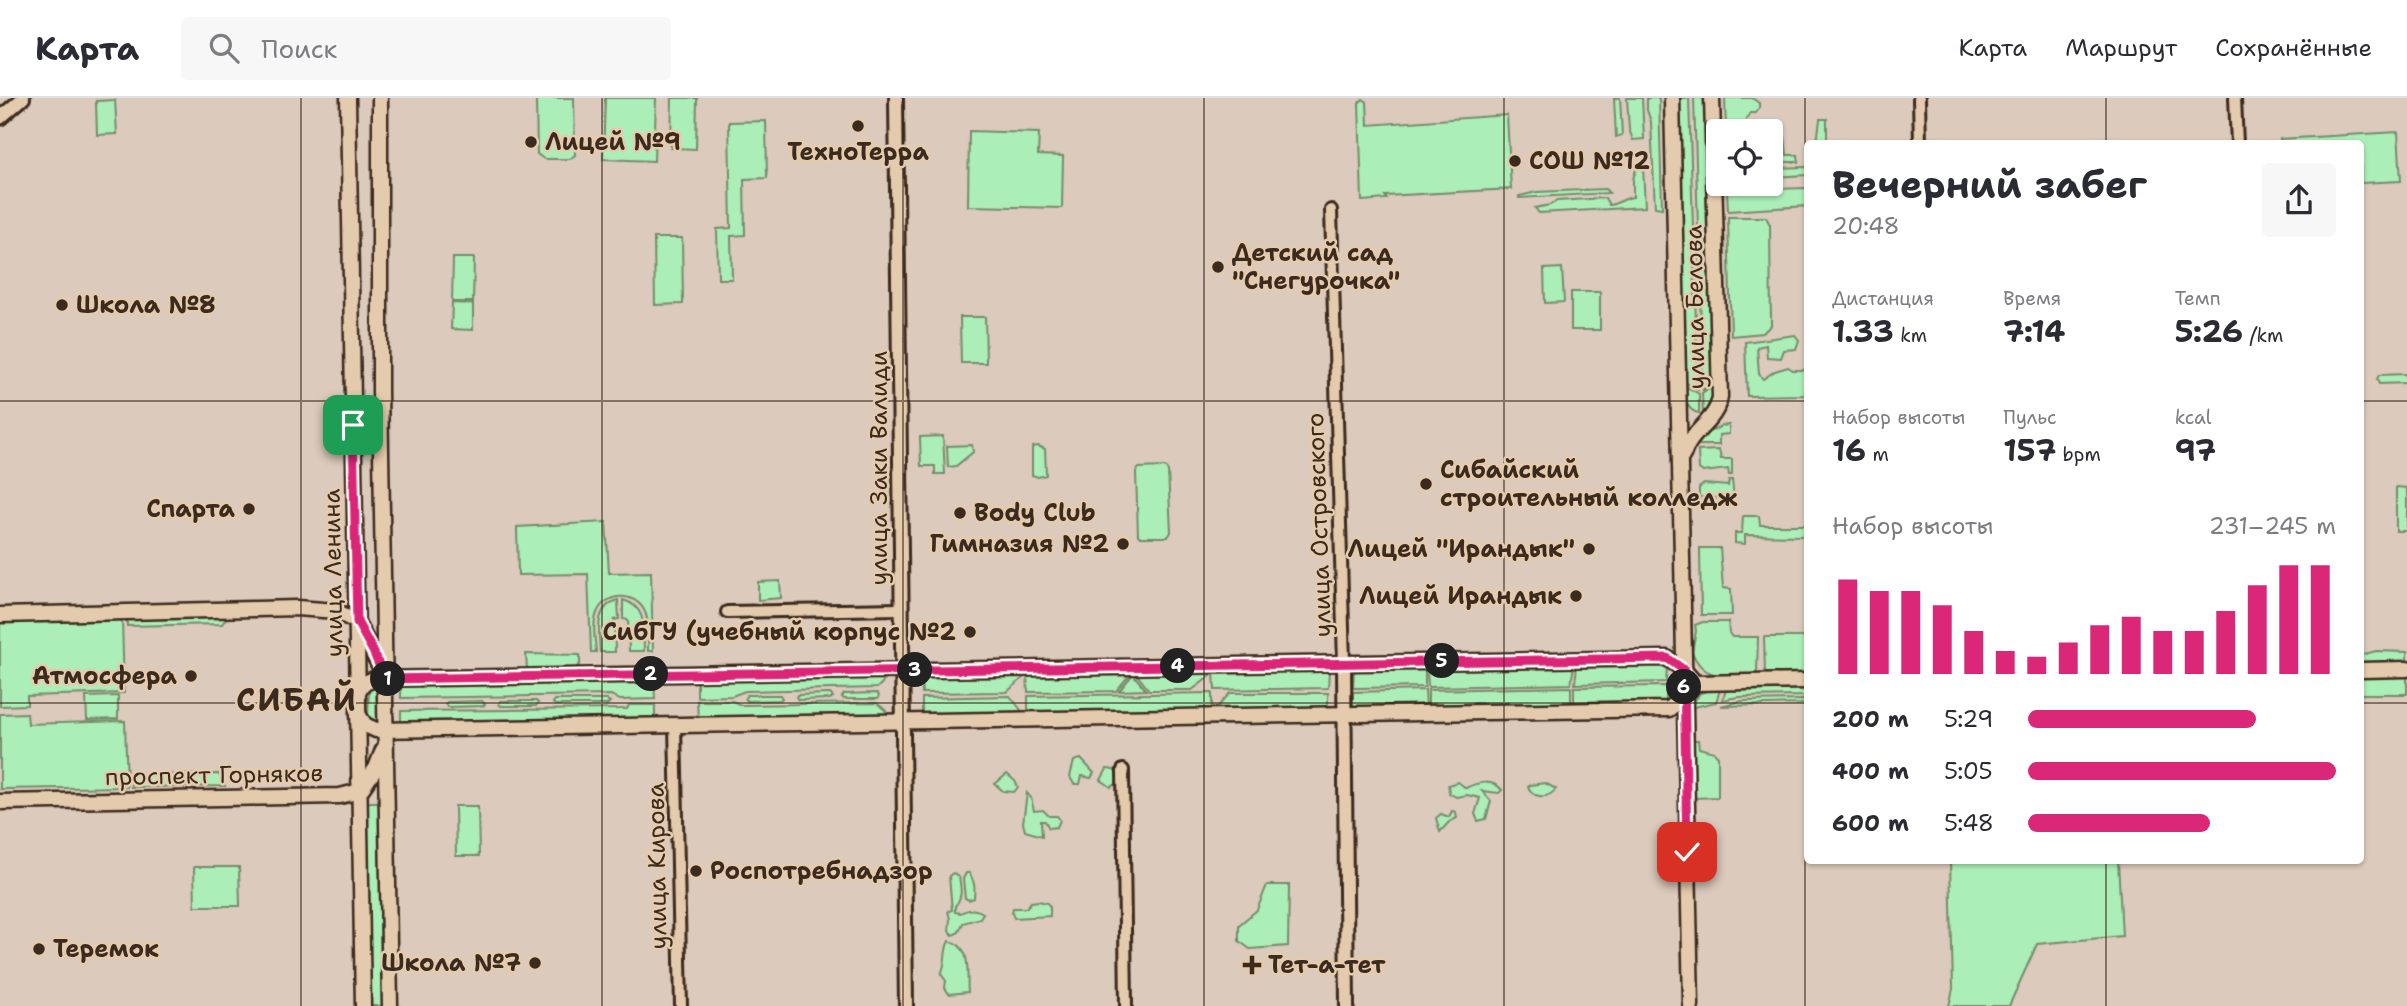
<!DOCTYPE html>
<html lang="ru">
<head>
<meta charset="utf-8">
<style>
  :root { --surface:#fff; --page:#f7f7f7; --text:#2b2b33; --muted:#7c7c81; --line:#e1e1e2; --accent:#db2777 }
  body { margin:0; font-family:"Shantell Sans",sans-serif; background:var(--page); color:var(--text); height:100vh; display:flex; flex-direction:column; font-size:26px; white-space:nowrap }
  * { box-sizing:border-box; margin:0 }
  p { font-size:23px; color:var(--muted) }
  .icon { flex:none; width:38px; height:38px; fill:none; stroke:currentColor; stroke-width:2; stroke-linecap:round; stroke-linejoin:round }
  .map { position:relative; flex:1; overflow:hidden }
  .drawer { position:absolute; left:1804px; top:42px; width:560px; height:724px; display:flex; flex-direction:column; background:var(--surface); border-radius:7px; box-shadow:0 2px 5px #0004 }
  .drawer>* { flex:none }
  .buttons { position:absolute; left:1706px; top:21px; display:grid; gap:14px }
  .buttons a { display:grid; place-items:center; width:77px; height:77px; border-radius:7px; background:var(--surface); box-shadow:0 2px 5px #0004; font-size:35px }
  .pin { position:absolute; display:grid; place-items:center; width:60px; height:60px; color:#fff; margin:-30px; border-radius:14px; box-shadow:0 4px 10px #0006 }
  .km { position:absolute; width:35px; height:35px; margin:-18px; border-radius:50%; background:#222; color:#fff; font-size:19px; line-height:35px; text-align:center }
  .round { display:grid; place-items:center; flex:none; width:74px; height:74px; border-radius:7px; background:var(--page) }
  .summary { display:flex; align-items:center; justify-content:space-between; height:119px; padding:0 28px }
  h1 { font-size:38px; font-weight:700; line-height:52px }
  .metrics { display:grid; grid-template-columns:repeat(3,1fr); gap:10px; height:119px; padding:7px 28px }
  .metrics div { display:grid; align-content:center }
  .metrics b { font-size:30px; font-weight:700 }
  .metrics small { font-size:19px; font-weight:400 }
  .metrics p { font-size:19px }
  .chart { height:196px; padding:14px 28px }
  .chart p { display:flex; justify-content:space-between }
  .chart svg { width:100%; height:126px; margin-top:7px; stroke:var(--accent); stroke-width:6 }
  ul { padding:0 28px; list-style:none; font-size:23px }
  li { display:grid; grid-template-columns:112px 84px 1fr; align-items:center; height:52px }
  li i { height:18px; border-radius:9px; background:var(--accent) }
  header { display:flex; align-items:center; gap:42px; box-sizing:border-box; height:98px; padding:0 35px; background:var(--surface); border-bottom:2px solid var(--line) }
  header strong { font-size:33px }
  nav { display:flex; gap:38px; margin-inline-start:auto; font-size:24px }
  .search { width:490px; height:63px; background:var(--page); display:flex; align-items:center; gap:18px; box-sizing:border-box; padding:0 24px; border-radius:7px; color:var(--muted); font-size:26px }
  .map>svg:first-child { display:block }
  .green { fill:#aceeb8; stroke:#748c6b; stroke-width:2 }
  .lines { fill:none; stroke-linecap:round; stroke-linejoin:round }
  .minor-casing { stroke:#3b2a1e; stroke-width:16 }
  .tertiary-casing { stroke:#3b2a1e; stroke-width:18 }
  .secondary-casing { stroke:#3b2a1e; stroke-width:19 }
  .minor { stroke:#e5cbad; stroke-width:10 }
  .tertiary { stroke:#e5cbad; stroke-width:12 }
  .secondary { stroke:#e5cbad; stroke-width:14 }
  .route-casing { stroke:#fff; stroke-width:14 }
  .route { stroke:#db2777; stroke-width:9 }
  .grid { fill:none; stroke:#3b2a1e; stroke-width:2; stroke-opacity:0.55 }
  .poi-dot { fill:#3b2a1e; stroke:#e5cbad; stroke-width:2.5 }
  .labels { text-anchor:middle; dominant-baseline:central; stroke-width:5; stroke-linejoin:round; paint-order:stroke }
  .poi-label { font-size:24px; font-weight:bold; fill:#3b2a1e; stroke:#e5cbad; text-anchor:start }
  .street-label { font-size:24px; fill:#3b2a1e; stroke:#e5cbad }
  .district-label { font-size:32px; font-weight:bold; letter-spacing:2px; fill:#3b2a1e; stroke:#e5cbad }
</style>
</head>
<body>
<header>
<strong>Карта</strong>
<div class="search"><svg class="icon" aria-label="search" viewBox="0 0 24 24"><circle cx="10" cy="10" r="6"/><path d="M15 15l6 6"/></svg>Поиск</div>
<nav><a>Карта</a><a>Маршрут</a><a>Сохранённые</a></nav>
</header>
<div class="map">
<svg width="2407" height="908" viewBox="0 0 2407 908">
  <rect width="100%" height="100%" fill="#dccabc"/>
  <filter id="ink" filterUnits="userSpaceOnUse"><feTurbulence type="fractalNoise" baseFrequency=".0143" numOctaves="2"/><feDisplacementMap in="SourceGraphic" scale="14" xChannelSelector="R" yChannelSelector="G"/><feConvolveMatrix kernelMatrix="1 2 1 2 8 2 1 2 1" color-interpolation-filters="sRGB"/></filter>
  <g filter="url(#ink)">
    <g class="green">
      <polygon points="536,0 574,0 575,57 570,61 544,61 537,56"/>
      <polygon points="605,0 656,0 654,63 603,61"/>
      <polygon points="672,0 697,0 696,51 671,50"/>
      <polygon points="1614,0 1620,0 1622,37 1616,39"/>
      <polygon points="1627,0 1642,0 1644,41 1633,42 1629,31"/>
      <polygon points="1647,0 1659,0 1662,110 1655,109 1651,24 1647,12"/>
      <polygon points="1678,0 1689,0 1698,292 1685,284"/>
      <polygon points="1694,0 1707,0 1713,285 1703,292"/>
      <polygon points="1725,0 1752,0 1759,5 1759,10 1756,15 1750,15 1746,21 1746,33 1726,33"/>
      <polygon points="1363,1 1367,4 1368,27 1507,17 1511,91 1385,98 1387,101 1362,103 1359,5"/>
      <polygon points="115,2 117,36 97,37 96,3"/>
      <polygon points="1820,21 1827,21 1827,45 1817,45"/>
      <polygon points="766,23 767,80 744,81 745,137 731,138 732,181 718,181 717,131 731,130 729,24"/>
      <polygon points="1774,23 1779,25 1781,36 1785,39 1787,57 1798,57 1799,64 1782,64 1771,60 1771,33 1768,32"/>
      <polygon points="969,33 1039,35 1038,57 1063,58 1062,110 968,108"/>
      <polygon points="2398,34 2401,83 2361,85 2361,46 2280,45 2280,41"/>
      <path d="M1637,69h6l2,40 -106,6 -4,-5 15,-3 7,-4 48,-3 4,7c9,-1 15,-7 24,-8v-18z"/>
      <polygon points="1808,69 1808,77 1771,79 1771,70"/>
      <polygon points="1808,90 1808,108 1728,113 1727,92"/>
      <polygon points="1605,91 1609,95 1519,100 1519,98 1537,94"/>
      <polygon points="1728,119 1766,119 1770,127 1771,227 1763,235 1731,238"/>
      <polygon points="654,140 682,140 683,206 655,207"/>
      <polygon points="453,160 474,160 473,204 452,204"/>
      <polygon points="1562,170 1564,204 1545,205 1544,171"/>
      <rect x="1571" y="194" width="29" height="38"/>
      <polygon points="452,205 473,206 473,232 451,231"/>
      <polygon points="960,219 985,219 986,265 961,265"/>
      <polygon points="1795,237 1799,242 1796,251 1784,252 1781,260 1767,259 1766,247 1757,249 1759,276 1763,281 1775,273 1788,269 1793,272 1805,272 1808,277 1808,297 1747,298 1745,244"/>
      <polygon points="2407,276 2407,285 2379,286 2377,281 2379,277"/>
      <polygon points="1716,286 1715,303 1706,314 1703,315 1702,295"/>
      <path d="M1685,288l14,8v19c-14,-2 -13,-16 -14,-27z"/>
      <polygon points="1729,327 1729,336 1719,337 1719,347 1699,347 1700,338 1722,328"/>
      <polygon points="943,338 945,376 935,376 935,368 921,368 920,339"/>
      <polygon points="972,347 973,354 956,368 948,369 947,348"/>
      <polygon points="1038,348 1045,351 1046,377 1038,379 1032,377 1032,349"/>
      <polygon points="1719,352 1721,361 1732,361 1732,377 1729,377 1728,371 1703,374 1699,371 1698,353"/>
      <polygon points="1165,369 1168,373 1171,434 1168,439 1141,439 1138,437 1136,374 1139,370"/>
      <polygon points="1729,382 1732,382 1734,401 1699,399 1699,390 1704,386 1728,388"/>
      <polygon points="2396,389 2407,390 2407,433 2396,433"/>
      <polygon points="1743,418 1759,418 1760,427 1808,427 1808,438 1745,437 1745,446 1735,445 1735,435 1742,435"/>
      <path d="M606,424l3,51 42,-1 2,79h-5c0,-13 2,-28 -3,-39 -9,-21 -40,-20 -48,1 -5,12 -2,27 -1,39h-5l-3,-78 -70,1 -1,-48z"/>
      <polygon points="1700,450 1720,450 1723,490 1731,491 1732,517 1701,517"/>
      <polygon points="780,483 781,500 758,502 758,484"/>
      <path d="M618,502l1,19 -5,1 1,32h-15c-1,-20 -6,-45 18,-52z"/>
      <path d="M623,502c25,7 20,30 21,51h-15l-1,-31 -5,-1z"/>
      <polygon points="227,519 222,526 127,528 127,521"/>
      <polygon points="122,521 124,595 27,598 27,607 0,608 0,524"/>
      <path d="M1703,524h25l1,11 3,4h26l-1,34 -4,3c-27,1 -49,8 -61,-22l4,-21 -1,-6z"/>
      <polygon points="1764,539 1808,539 1808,575 1765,575"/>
      <polygon points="2376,553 2407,554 2407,564 2361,565 2361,557"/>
      <polygon points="526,556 580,557 580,566 574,572 527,571"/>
      <polygon points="1661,565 1667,569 1666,584 1575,586 1577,567"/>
      <polygon points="1574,567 1571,586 1428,589 1427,570"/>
      <polygon points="1425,570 1425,589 1353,590 1354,572"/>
      <polygon points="1329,572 1328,590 1215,592 1214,573"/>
      <polygon points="1212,573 1212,577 1192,592 1149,592 1135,574"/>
      <polygon points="1132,574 1116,593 1028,594 1027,575"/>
      <polygon points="1024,575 1024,579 1007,594 922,595 921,577"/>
      <polygon points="1133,576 1146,592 1119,593"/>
      <polygon points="885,577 885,582 877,590 745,593 732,598 697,599 697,581"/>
      <polygon points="2407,577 2407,596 2361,596 2361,578"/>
      <polygon points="654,582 655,601 620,602 611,597 401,600 401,586"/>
      <polygon points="369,588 377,588 379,591 379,620 375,626 368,620"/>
      <polygon points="1666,588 1666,604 1574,607 1574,589"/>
      <polygon points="1808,588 1808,598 1738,599 1722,602 1727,590"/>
      <polygon points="1571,589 1571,607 1428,610 1428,592"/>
      <polygon points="1721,589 1716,604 1690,610 1700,595"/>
      <polygon points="1425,592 1426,610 1353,611 1353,594"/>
      <polygon points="877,595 879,598 877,601 844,601 842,599 844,596"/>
      <polygon points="1212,595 1212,612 1028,616 1028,598"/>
      <polygon points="1230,595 1328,595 1328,611 1215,612"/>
      <polygon points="830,596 833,599 830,601 798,602 796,599 797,597"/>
      <polygon points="747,597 780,597 782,600 780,602 747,603 745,600"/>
      <polygon points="118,598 118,621 87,622 86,599"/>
      <polygon points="1010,598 1024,616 922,617 922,600"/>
      <polygon points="555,602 607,602 610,604 607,607 555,607 553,605"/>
      <polygon points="1808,602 1808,606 1721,608 1742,603"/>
      <polygon points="482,603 485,606 483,608 447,609 445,606 447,604"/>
      <polygon points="501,603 536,603 538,605 536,608 501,608 499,606"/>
      <polygon points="697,603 732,603 741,607 877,605 886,613 886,618 698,621"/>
      <polygon points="629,607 655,607 655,622 401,626 401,613 627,611"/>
      <polygon points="27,615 28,626 125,623 127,689 0,691 0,616"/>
      <polygon points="1693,642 1698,642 1699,650 1714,654 1718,658 1718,699 1694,700"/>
      <polygon points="1081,661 1094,675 1091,680 1082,678 1080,686 1074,686 1070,679 1074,663"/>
      <polygon points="1107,671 1114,672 1118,678 1118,685 1111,689 1101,682"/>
      <polygon points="219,676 225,688 131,689 131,677"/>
      <polygon points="1007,676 1015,683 1018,689 1014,694 1003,693 995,686"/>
      <path d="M1458,684l8,6c11,-6 27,-9 36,2l-3,3 -17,-2 9,10 -5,18 -8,2 -3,-7 5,-16 -13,-3 -11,2 -7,-4 -1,-8z"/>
      <path d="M1545,685l11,6c-8,10 -22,10 -28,-2l2,-2z"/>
      <polygon points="1027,695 1031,700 1034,713 1043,712 1049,718 1057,718 1060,722 1057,729 1049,730 1045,723 1041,723 1042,738 1025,733 1023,725"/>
      <polygon points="370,704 380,704 388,908 368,908 366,706"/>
      <polygon points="455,708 478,708 479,758 456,758"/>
      <polygon points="1452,713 1456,714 1457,720 1449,724 1440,734 1436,720 1441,716 1449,719"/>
      <polygon points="1950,763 2118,763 2122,838 2037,846 2009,908 1949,908 1953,891"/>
      <polygon points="194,769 239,769 240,808 195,808"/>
      <path d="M953,775l6,4c2,11 4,20 -4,29v6l5,1c9,-4 14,-5 23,0l-3,5 -17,5 -4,9 -6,3 -4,-4 1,-12 -2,-8 4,-1 -3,-34z"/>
      <path d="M966,775h3c6,8 6,15 5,25l-5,2 -4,-2 -2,-19z"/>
      <polygon points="1267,787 1289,787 1288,848 1250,851 1239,843 1239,827 1257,812"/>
      <polygon points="1038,803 1047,805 1050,809 1050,818 1014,820 1012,815 1013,810 1026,810 1031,804"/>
      <path d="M949,843c24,5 17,31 19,51l-19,2 -4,-6 1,-7 -5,-7c6,-11 2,-22 8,-33z"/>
    </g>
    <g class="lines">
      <defs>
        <g id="minor">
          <polyline points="1919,0 1920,46"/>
          <polyline points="2235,0 2237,46"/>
          <polyline points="1331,112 1344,565"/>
          <polyline points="727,514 901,511"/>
          <polyline points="675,627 681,908"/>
          <polyline points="1123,672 1126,908"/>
        </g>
        <g id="tertiary">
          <polyline points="896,0 906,908"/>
          <polyline points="0,20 23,0"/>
          <polyline points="1344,565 1347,908"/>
        </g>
        <g id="secondary">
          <polyline points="348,0 363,908"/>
          <polyline points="380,0 380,292 390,908"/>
          <path d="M1672,0c8,303 12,605 19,908"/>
          <path d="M1683,357c7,-24 34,-34 37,-58l-8,-299"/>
          <polyline points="0,517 297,510 336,513 357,524 382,573"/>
          <polyline points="2361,572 2407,571"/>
          <polyline points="1695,585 1808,583"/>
          <polyline points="358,593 365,585 374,581 1667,560 1684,572 1695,585"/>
          <polyline points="358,616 365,627 376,632 1669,611 1684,599 1695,585"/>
          <polyline points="0,704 340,698 360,693 376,670 383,652"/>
        </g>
      </defs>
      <use href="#minor" class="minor-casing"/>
      <use href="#tertiary" class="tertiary-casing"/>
      <use href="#secondary" class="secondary-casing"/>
      <use href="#minor" class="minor"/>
      <use href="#tertiary" class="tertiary"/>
      <use href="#secondary" class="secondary"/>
    </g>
  </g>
  <g class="lines" filter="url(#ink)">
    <defs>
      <polyline id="route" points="353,327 357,524 373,553 385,581 1667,560 1684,572 1687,754"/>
    </defs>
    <use href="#route" class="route-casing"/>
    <use href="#route" class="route"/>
  </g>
  <path class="grid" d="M301,0v908M602,0v908M903,0v908M1204,0v908M1504,0v908M1805,0v908M2106,0v46M0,303h1808M2361,303h46M0,605h1808M2361,605h46M2106,763v145"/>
  <g class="poi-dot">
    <circle cx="858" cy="28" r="7"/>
    <circle cx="531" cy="44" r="7"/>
    <circle cx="1515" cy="63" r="7"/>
    <circle cx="1218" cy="169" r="7"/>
    <circle cx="62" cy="207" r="7"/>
    <circle cx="1426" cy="386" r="7"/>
    <circle cx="249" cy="411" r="7"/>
    <circle cx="960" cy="415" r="7"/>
    <circle cx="1123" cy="446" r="7"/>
    <circle cx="1589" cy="451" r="7"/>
    <circle cx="1576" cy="498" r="7"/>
    <circle cx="970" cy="534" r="7"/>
    <circle cx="191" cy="578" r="7"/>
    <circle cx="696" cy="773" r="7"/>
    <circle cx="39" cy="851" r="7"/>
    <circle cx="535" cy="865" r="7"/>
    <path d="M1248.5 856.5h7v7h7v7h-7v7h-7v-7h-7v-7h7z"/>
  </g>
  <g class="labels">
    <g class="poi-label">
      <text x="545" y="44">Лицей №9</text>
      <text x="858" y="54" text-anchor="middle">ТехноТерра</text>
      <text x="1529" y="63">СОШ №12</text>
      <text x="1232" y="155">Детский сад<tspan x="1232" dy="28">"Снегурочка"</tspan></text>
      <text x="76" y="207">Школа №8</text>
      <text x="1440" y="372">Сибайский<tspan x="1440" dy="28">строительный колледж</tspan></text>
      <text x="235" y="411" text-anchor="end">Спарта</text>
      <text x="974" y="415">Body Club</text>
      <text x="1109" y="446" text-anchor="end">Гимназия №2</text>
      <text x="1575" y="451" text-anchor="end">Лицей "Ирандык"</text>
      <text x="1562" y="498" text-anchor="end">Лицей Ирандык</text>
      <text x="956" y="534" text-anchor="end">СибГУ (учебный корпус №2</text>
      <text x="177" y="578" text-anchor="end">Атмосфера</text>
      <text x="710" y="773">Роспотребнадзор</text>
      <text x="53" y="851">Теремок</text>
      <text x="521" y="865" text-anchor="end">Школа №7</text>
      <text x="1268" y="867">Тет-а-тет</text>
    </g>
    <g class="street-label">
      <text transform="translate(1695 209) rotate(-91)">улица Белова</text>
      <text transform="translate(879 370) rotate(-90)">улица Заки Валиди</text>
      <text transform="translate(1319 427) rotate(-92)">улица Островского</text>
      <text transform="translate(333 475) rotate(-91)">улица Ленина</text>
      <text transform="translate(214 677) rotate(-1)">проспект Горняков</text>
      <text transform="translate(657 768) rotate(-91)">улица Кирова</text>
    </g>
    <g class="district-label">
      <text x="297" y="601">СИБАЙ</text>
    </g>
  </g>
</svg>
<div class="buttons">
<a><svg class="icon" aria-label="locate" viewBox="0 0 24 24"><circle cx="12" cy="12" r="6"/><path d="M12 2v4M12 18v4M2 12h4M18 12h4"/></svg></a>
</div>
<div class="pin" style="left:353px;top:327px;background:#1e9e55"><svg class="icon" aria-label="arrive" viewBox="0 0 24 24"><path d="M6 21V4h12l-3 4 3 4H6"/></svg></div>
<div class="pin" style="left:1687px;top:754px;background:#d93025"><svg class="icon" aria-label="check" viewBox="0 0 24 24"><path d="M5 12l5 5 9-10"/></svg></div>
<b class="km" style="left:388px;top:581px">1</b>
<b class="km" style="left:651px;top:576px">2</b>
<b class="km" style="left:915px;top:572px">3</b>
<b class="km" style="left:1178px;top:568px">4</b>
<b class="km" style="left:1442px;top:563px">5</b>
<b class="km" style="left:1684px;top:589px">6</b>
<section class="drawer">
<div class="summary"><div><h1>Вечерний забег</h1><p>20:48</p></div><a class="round"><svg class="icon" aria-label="share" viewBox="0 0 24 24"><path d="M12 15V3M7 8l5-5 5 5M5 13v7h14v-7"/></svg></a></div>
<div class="metrics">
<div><p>Дистанция</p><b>1.33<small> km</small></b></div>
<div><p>Время</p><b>7:14</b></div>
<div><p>Темп</p><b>5:26<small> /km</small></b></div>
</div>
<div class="metrics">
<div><p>Набор высоты</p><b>16<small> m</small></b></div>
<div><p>Пульс</p><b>157<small> bpm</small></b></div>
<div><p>kcal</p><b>97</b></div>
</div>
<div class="chart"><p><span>Набор высоты</span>231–245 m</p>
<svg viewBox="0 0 160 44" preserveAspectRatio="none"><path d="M5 44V11M15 44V15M25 44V15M35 44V20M45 44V29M55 44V36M65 44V38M75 44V33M85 44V27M95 44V24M105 44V29M115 44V29M125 44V22M135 44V13M145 44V6M155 44V6"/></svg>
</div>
<ul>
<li><b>200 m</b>5:29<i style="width:74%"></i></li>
<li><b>400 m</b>5:05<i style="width:100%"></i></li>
<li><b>600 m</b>5:48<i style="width:59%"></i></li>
</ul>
</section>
</div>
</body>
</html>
